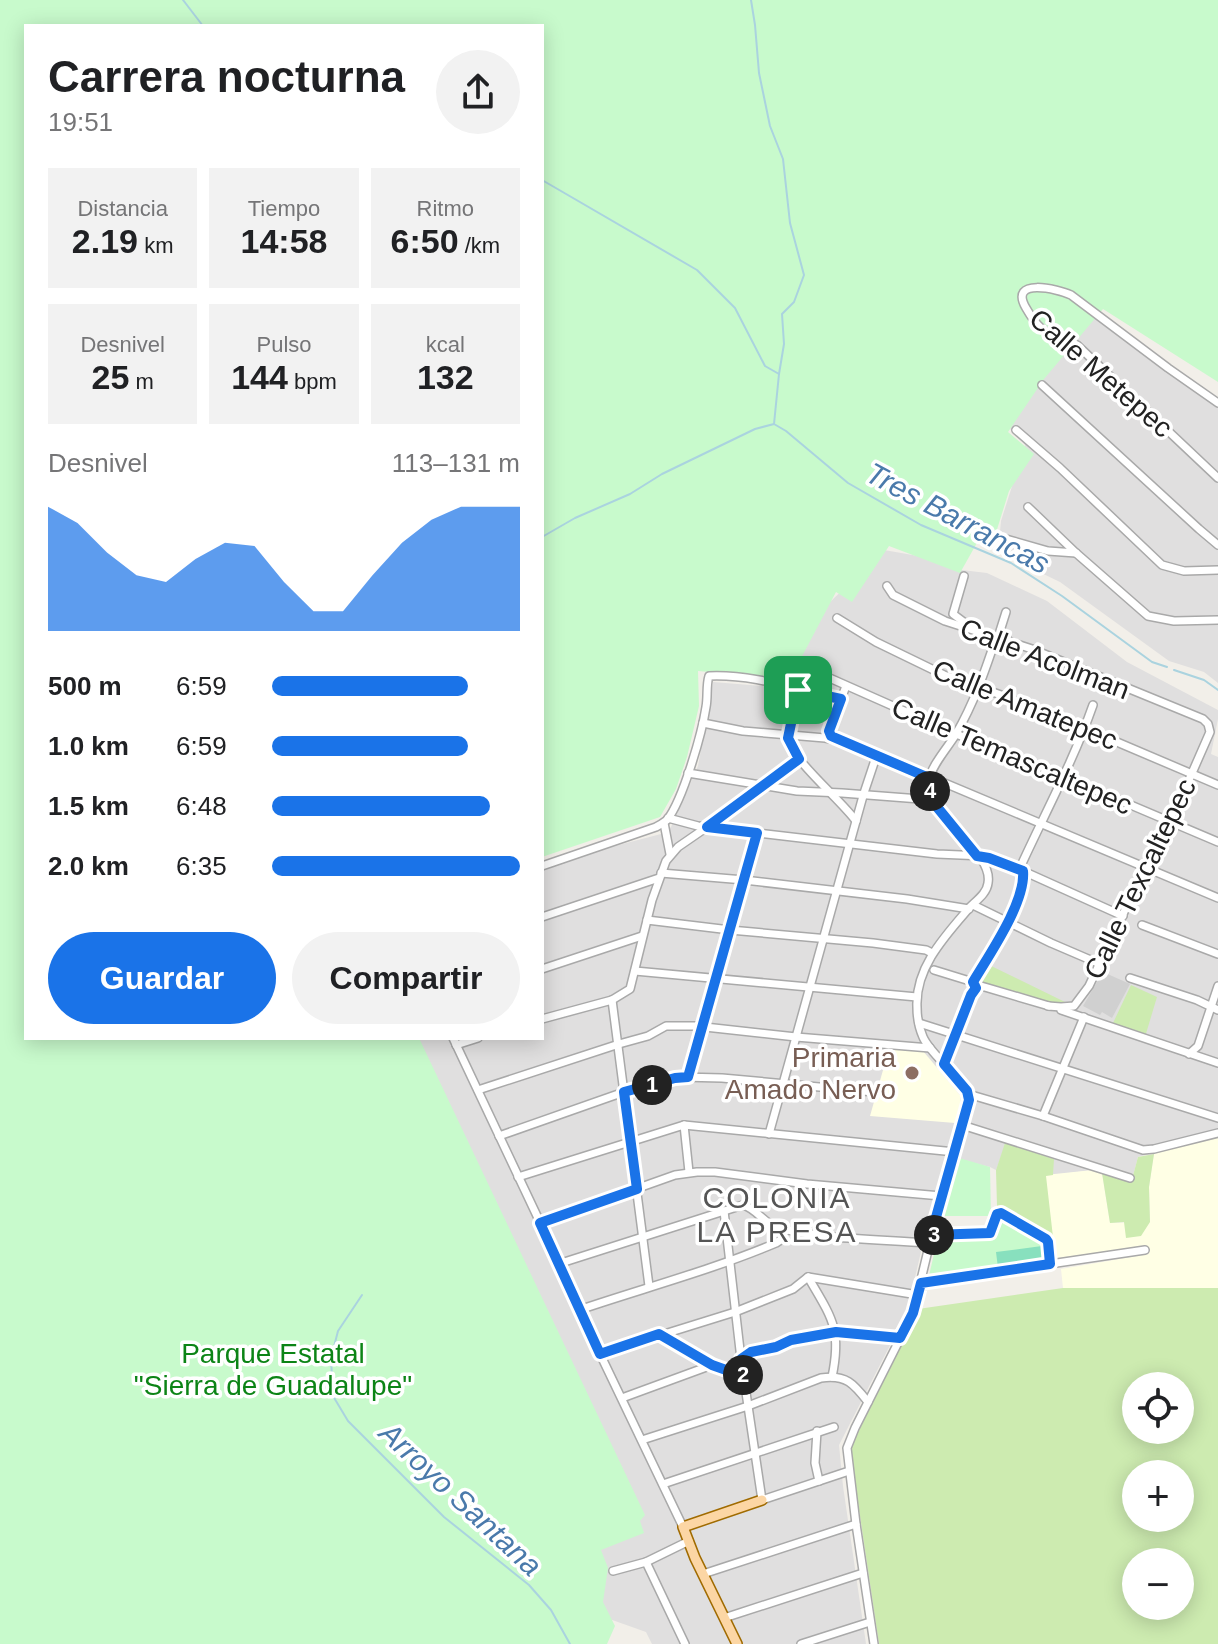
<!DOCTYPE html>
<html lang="es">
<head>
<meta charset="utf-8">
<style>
  :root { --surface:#fff; --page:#f2f2f2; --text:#202124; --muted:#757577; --accent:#1a73e8 }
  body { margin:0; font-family:Arial,sans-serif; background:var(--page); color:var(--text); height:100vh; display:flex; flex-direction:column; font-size:30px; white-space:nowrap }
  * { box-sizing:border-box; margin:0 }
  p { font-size:26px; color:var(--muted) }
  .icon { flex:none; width:44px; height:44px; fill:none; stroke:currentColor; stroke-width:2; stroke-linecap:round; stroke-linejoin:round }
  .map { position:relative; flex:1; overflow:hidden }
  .panel { position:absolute; left:24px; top:24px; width:520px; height:1016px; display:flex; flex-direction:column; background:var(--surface); border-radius:0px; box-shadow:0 4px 20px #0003 }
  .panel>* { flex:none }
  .tools { position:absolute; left:1122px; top:1372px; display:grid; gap:16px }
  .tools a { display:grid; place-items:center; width:72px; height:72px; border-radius:50%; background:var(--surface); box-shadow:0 4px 20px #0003; font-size:40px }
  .pin { position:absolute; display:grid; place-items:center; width:68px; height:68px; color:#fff; margin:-34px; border-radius:16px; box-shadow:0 4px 12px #0006 }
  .km { position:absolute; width:40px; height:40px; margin:-20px; border-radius:50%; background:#222; color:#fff; font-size:22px; line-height:40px; text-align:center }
  .round { display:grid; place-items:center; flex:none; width:84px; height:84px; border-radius:42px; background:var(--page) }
  .summary { display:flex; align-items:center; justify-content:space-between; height:136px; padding:0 24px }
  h1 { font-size:44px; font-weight:700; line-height:60px }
  .metrics { display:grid; grid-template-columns:repeat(3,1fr); gap:12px; height:136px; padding:8px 24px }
  .metrics div { display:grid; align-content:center; border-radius:0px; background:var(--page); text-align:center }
  .metrics b { font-size:34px; font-weight:700 }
  .metrics small { font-size:22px; font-weight:400 }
  .metrics p { font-size:22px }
  .chart { height:224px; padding:16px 24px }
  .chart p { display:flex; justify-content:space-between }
  .chart svg { width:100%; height:144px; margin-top:8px; fill:var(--accent); opacity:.7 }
  .action { display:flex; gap:16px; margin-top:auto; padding:16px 24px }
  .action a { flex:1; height:92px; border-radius:48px; background:var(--accent); color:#fff; font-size:32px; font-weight:700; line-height:92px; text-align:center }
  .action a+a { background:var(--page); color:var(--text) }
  ul { padding:0 24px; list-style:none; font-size:26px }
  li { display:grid; grid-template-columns:128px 96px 1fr; align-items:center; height:60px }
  li i { height:20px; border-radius:10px; background:var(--accent) }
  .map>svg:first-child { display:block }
  .residential { fill:#e0dfdf }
  .education { fill:#ffffe5 }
  .religious { fill:#d0d0d0 }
  .grass { fill:#cdebb0; fill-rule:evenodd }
  .park { fill:#c8facc }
  .pitch { fill:#88e0be }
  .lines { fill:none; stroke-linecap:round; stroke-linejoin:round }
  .stream { stroke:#aad3df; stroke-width:2 }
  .minor-casing { stroke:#a9a9a9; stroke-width:10 }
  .major-casing { stroke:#a06b00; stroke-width:12 }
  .minor { stroke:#fff; stroke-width:7 }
  .major { stroke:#fcd6a4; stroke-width:9 }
  .route-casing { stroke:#fff; stroke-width:16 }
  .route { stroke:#1a73e8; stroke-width:10 }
  .education-dot { fill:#8d6e63; stroke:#fff; stroke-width:3 }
  .labels { text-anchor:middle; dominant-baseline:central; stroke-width:7; stroke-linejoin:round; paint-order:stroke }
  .street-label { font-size:28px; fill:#222; stroke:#fff }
  .education-label { font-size:28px; fill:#785e54; stroke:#fff; text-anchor:end }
  .park-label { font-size:28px; fill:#0c8416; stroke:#fff }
  .water-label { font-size:30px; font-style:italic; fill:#4a7aab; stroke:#fff }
  .neighbourhood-label { font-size:30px; letter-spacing:2px; fill:#555; stroke:#fff }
</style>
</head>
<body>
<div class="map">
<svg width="1218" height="1644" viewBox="0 0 1218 1644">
  <rect width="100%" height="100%" fill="#f2efe9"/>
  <g class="residential">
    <polygon points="1100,311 1161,359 1218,398 1218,683 1204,672 1169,661 1060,582 998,552 1001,521 1025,445 1010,429 1036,383"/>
    <polygon points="884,550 924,557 953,569 987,573 1047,601 1127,662 1218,710 1218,719 1211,754 1218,757 1218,1136 1138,1157 1131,1183 1093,1170 1053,1175 1053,1159 1006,1143 996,1170 990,1167 947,1156 926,1230 907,1312 839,1445 843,1486 866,1644 652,1644 646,1632 601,1616 414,1038 542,1038 542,865 661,834 671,827 698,766 713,682 762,686 783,689 829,603"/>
  </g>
  <g class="education">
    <polygon points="889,1049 923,1051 960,1095 961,1103 955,1123 870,1116"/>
    <polygon points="1218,1136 1218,1288 1063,1288 1061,1269 1149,1254 1149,1247 1055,1258 1045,1175 1093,1170 1102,1173 1110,1223 1150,1222 1149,1187 1154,1154"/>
  </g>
  <polygon class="religious" points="1103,972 1130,984 1112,1018 1102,1012 1100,1015 1083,1006"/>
  <g class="grass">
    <polygon points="985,963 1065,1002 1041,1003 970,983"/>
    <polygon points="1131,985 1157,997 1145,1037 1113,1023"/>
    <polygon points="1005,1143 1054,1159 1053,1175 1046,1176 1053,1237 997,1206 996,1170"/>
    <polygon points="1154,1154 1149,1187 1150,1222 1141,1236 1126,1238 1124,1222 1110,1223 1102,1173 1131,1183 1138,1157"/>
    <path d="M1063,1288h155v356h-339l-29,-195 68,-140zM1136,1386h44v44h-44zM1136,1474h44v44h-44zM1136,1562h44v44h-44z"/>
  </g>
  <g class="park">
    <polygon points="0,0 1218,0 1218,382 1103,309 1044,379 1008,432 1034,454 1009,491 994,539 978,541 960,573 889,546 852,602 836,592 789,681 768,677 698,671 699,706 687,757 676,789 660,817 542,857 542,26 26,26 26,1038 419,1038 645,1515 640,1521 644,1533 601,1550 608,1568 603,1602 615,1626 607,1644 0,1644"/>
    <polygon points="956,1157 990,1167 991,1216 939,1216"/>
    <polygon points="999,1215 1044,1242 1047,1264 928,1280 937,1241 992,1236"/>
  </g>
  <polygon class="pitch" points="1042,1246 1044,1262 998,1268 996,1252"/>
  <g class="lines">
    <g class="stream">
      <polyline points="183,0 203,26"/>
      <polyline points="751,0 755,25 759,73 770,126 783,159 790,223 804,275 794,302 782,314 784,344 779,374 774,424"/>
      <polyline points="542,180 697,270 735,308 765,366 779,374"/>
      <polyline points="542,537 575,518 630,494 662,474 755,429 774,424 786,431 848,483 921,525 1011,563 1062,596 1152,662 1167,667"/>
      <polyline points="1174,670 1204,680 1218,690"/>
      <polyline points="362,1295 338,1331 331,1358 333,1396 348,1421 444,1517 529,1585 551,1610 570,1644"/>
    </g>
    <defs>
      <g id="minor">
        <polyline points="1042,385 1199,529 1218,545"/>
        <path d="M1218,403l-50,-35 -97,-73c-13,-6 -63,-18 -45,13 4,7 9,15 15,20 11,10 24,10 36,17l141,133"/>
        <polyline points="1016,430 1060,468 1162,565 1184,571 1218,570"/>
        <polyline points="1028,507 1076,553 1148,616 1174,621 1218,620"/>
        <polyline points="1006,539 1048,551 1076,553"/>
        <polyline points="964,576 953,614 969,626"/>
        <polyline points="887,586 893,595 945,621 1032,649 1203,719 1208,724 1210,732 1178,805 1167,821 1089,986 1074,1006 1061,1007 1048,1006"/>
        <polyline points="1006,612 1000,631 1009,641"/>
        <polyline points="837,618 876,642 944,675 1001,695 1091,731 1218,785"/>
        <polyline points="807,668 956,734 1070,778 1093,789 1218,842"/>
        <path d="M798,690c-3,13 -13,37 -10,49 5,22 53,61 68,82"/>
        <polyline points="703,723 743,731 825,738 847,742 1218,898"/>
        <polyline points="834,737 830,734 829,731 846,686"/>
        <polyline points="688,773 797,791 842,793 933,800"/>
        <polyline points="668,818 698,826 937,854 984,856 1023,871 1123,916"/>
        <polyline points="664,823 670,854"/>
        <path d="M542,866l114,-39c4,-2 7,-4 11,-7 16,-20 35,-87 39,-113 2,-10 0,-22 3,-31 46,-2 88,14 132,23"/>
        <path d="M1019,870c25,-55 54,-108 74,-165"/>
        <polyline points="661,873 744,880 907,899 969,909"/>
        <polyline points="973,905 1051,943 1100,964"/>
        <polyline points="542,917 659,878"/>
        <polyline points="647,920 730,930 873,943 926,950 932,953"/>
        <polyline points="1142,925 1218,954"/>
        <polyline points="542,969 642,936"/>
        <polyline points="934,970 973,982 976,988 981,986 988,988 1049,1006"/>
        <polyline points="635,971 917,997"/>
        <polyline points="1130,978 1197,1000 1218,1010"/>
        <path d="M973,982c15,-27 53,-81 50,-111"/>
        <polyline points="612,1000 649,1286"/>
        <polyline points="1061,1010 1218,1063"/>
        <polyline points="542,1019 612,1000 630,989 652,900 666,861 678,847 707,827 799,759"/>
        <polyline points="919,1023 1218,1118"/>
        <polyline points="453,1038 546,1235 579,1310 683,1527"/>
        <polyline points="456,1045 478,1038"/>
        <polyline points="1189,1054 1198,1046 1218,986"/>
        <polyline points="944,1064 971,995 976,988"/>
        <polyline points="688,1077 757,833"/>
        <polyline points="478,1090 619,1044 648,1036 666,1026 696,1026 796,1037 930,1048"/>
        <polyline points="968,1094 1043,1116 1143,1150 1154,1149 1218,1133"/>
        <polyline points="1043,1116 1084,1017"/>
        <polyline points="684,1125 689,1172"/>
        <polyline points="962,1125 1130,1178"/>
        <polyline points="769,1134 863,796 877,754"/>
        <polyline points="499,1136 624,1092 681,1077 722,1078 874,1092"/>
        <polyline points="518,1177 684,1125 955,1152"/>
        <polyline points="724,1211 741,1359 762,1500 849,1471"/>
        <polyline points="540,1223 675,1175 697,1172 715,1172 807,1184 941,1196"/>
        <polyline points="931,1235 990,1233 992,1231 997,1214 1001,1213 1046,1239 1050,1264"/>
        <path d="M558,1264l185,-59c14,4 21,19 36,23 48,12 101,11 150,15"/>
        <path d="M808,1277c24,41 34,52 24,100"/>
        <polyline points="921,1283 1145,1250"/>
        <path d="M579,1310c65,-22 133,-40 197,-67l6,-4 2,-10"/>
        <polyline points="659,1334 712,1365 743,1376"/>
        <polyline points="600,1354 735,1312 793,1289 808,1277 918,1295"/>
        <polyline points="741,1359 751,1352 776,1347 791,1340 836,1332 900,1338"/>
        <polyline points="622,1398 712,1365"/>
        <polyline points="817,1431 815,1463 819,1481"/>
        <path d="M642,1440l106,-34 73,-28c25,-4 33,6 47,24"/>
        <polyline points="663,1484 834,1427"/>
        <polyline points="646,1562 685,1644"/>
        <polyline points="613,1571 646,1562 689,1541"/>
        <polyline points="703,1574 856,1524"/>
        <polyline points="724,1618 863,1573"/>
        <polyline points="801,1644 870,1622"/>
        <path d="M874,1644l-18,-120 -9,-76 8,-20 58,-115 28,-117 27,-90c3,-26 -35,-46 -45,-69 -4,-9 -6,-21 -6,-30 -2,-40 29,-72 53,-100 7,-7 17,-14 18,-24 6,-33 -64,-66 -59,-102 1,-14 20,-35 27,-47 18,-31 29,-63 40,-96"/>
      </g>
      <polyline id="major" points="737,1644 695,1558 683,1527 762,1500"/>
    </defs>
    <use href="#minor" class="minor-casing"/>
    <use href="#major" class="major-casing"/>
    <use href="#minor" class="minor"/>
    <use href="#major" class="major"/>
  </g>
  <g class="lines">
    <defs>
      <path id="route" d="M798,690l43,9 -12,32 2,5 98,42 1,13 7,16 40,49 12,2 34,13c3,31 -34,84 -50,111l3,6 -5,7 -27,69 23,27 2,9 -38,135 59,-2 7,-19 4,-1 45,26 2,3 2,22 -129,19 -8,30 -13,25 -64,-6 -45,8 -15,7 -25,5 -10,7 2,17 -31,-11 -53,-31 -59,20 -60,-131 97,-34 -13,-97 51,-14 13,-1 69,-244 -50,-6 92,-68 -11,-21z"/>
    </defs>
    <use href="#route" class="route-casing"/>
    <use href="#route" class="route"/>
  </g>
  <circle class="education-dot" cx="912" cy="1073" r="8"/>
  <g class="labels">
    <g class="street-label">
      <text transform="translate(1101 373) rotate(41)">Calle Metepec</text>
      <text transform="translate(1045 659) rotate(21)">Calle Acolman</text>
      <text transform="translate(1025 705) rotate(22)">Calle Amatepec</text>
      <text transform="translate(1012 756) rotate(23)">Calle Temascaltepec</text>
      <text transform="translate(1140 879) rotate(-64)">Calle Texcaltepec</text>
    </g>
    <g class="education-label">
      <text x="896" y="1057">Primaria<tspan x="896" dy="32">Amado Nervo</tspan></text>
    </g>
    <g class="park-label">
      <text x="273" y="1353">Parque Estatal<tspan x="273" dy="32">"Sierra de Guadalupe"</tspan></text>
    </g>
    <g class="water-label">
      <text transform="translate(958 518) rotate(28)">Tres Barrancas</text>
      <text transform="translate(461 1499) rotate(43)">Arroyo Santana</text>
    </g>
    <g class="neighbourhood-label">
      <text x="777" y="1197">COLONIA<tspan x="777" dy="34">LA PRESA</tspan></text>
    </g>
  </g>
</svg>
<div class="tools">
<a><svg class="icon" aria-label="locate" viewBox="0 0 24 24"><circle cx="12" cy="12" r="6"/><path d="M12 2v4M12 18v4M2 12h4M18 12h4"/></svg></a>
<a>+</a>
<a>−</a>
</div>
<div class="pin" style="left:798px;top:690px;background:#1e9e55"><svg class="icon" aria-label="arrive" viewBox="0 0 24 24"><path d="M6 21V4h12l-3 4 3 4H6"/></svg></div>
<b class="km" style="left:652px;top:1085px">1</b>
<b class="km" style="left:743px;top:1375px">2</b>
<b class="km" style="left:934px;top:1235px">3</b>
<b class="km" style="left:930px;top:791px">4</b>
<section class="panel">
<div class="summary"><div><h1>Carrera nocturna</h1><p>19:51</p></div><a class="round"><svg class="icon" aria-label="share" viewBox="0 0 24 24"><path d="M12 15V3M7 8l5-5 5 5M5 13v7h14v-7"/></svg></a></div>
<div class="metrics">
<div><p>Distancia</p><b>2.19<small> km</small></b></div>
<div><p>Tiempo</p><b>14:58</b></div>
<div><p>Ritmo</p><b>6:50<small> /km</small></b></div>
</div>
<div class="metrics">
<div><p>Desnivel</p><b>25<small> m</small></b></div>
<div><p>Pulso</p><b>144<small> bpm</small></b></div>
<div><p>kcal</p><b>132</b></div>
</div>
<div class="chart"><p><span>Desnivel</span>113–131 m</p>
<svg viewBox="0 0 160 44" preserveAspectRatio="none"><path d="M0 44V6L10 11L20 20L30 27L40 29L50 22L60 17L70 18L80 29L90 38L100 38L110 27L120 17L130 10L140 6L150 6L160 6V44z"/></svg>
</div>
<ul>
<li><b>500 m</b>6:59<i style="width:79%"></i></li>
<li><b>1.0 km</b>6:59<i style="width:79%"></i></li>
<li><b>1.5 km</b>6:48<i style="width:88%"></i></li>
<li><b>2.0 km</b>6:35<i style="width:100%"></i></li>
</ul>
<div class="action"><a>Guardar</a><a>Compartir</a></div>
</section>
</div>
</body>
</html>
